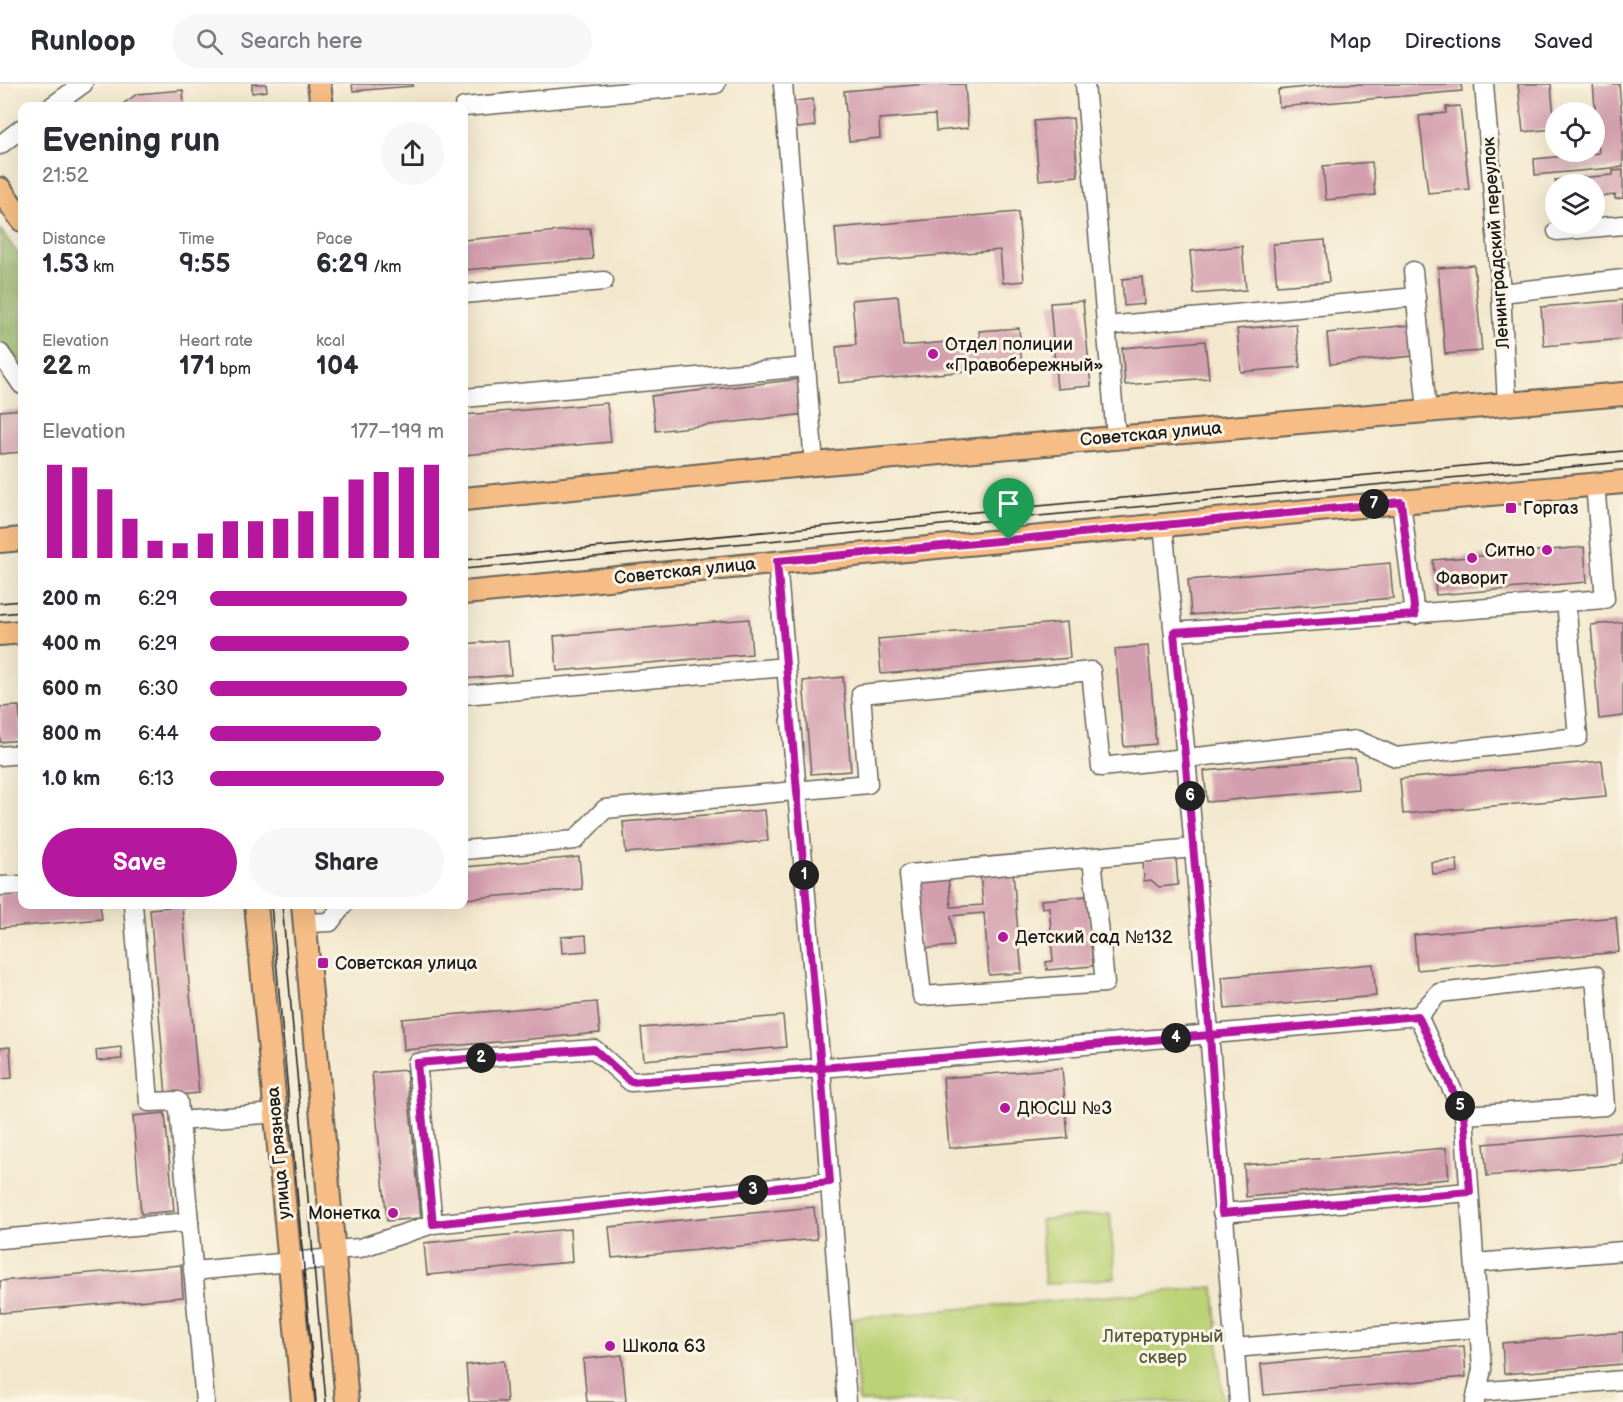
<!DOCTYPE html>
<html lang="en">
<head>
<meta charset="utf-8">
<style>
  :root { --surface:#fff; --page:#f7f7f7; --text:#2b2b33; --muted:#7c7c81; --line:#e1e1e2; --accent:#b5179e }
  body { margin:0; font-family:"Balsamiq Sans",sans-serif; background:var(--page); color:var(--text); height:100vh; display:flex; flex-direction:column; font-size:22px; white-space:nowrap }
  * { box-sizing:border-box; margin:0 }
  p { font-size:20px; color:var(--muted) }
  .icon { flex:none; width:33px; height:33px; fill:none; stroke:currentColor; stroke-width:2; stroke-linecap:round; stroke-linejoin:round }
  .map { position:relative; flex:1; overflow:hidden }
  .drawer { position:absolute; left:18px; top:18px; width:450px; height:807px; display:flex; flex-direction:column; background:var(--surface); border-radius:12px; box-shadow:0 6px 24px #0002 }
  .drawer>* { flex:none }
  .buttons { position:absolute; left:1545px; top:18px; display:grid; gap:12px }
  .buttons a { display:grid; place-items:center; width:60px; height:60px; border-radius:50%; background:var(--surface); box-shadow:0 6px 24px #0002; font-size:30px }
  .pin { position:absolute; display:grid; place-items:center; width:51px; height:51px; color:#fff; margin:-62px -26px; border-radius:50% 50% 50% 0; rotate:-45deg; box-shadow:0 0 6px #0007 }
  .pin .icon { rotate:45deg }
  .km { position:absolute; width:30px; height:30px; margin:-15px; border-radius:50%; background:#222; color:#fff; font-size:16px; line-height:30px; text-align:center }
  .round { display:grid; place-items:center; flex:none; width:63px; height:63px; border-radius:32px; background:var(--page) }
  .summary { display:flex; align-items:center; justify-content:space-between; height:102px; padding:0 24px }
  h1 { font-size:33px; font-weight:800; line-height:45px }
  .figures { display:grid; grid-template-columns:repeat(3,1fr); gap:9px; height:102px; padding:6px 24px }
  .figures div { display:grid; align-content:center }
  .figures b { font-size:26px; font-weight:800 }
  .figures small { font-size:16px; font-weight:400 }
  .figures p { font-size:16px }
  .chart { height:168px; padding:12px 24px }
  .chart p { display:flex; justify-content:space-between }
  .chart svg { width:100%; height:108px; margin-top:6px; stroke:var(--accent); stroke-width:6 }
  .primary-button { display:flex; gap:12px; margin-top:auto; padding:12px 24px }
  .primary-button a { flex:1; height:69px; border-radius:36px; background:var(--accent); color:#fff; font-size:24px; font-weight:800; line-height:69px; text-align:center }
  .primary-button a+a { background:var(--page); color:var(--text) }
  ul { padding:0 24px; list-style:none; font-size:20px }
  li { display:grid; grid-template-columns:96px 72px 1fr; align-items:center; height:45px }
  li i { height:15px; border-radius:8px; background:var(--accent) }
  header { display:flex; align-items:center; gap:36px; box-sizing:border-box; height:84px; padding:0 30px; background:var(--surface); border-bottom:2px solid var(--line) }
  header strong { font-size:28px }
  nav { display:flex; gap:33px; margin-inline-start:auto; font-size:21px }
  .search { width:420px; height:54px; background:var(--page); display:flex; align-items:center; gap:15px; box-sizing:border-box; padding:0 21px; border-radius:33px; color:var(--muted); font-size:22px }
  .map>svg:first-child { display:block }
  .green { fill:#bcd276; stroke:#6c7749; stroke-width:1.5 }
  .forest { fill:#95b467; stroke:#586842; stroke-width:1.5 }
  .building { fill:#d39eae }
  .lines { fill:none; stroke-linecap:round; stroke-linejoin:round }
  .minor-casing { stroke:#67635a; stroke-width:21 }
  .major-casing { stroke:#67635a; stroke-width:26 }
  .minor { stroke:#fff; stroke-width:18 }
  .major { stroke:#f6be86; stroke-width:22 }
  .tram { stroke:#1c1c1c; stroke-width:1.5 }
  .route-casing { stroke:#fff; stroke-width:12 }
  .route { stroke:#b5179e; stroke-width:8 }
  .poi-dot { fill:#b5179e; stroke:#fcf5e5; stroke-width:2 }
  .labels { text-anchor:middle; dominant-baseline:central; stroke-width:6; stroke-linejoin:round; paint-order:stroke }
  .street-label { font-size:18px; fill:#1c1c1c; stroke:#fcf5e5 }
  .poi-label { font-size:18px; fill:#1c1c1c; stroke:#fcf5e5; text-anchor:start }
  .park-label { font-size:18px; fill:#545c3c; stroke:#fcf5e5 }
</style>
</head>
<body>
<header>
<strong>Runloop</strong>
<div class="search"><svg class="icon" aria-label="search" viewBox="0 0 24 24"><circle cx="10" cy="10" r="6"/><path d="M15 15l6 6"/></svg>Search here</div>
<nav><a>Map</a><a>Directions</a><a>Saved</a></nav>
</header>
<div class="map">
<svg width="1623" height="1318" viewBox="0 0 1623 1318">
  <rect width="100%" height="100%" fill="#fcf5e5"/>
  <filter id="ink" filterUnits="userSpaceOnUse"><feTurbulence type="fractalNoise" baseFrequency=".0167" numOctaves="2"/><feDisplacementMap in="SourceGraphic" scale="12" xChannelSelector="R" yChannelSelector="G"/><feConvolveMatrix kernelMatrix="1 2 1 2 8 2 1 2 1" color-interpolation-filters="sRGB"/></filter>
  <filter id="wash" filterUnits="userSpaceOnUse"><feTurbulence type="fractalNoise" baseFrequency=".008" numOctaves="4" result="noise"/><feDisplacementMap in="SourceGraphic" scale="24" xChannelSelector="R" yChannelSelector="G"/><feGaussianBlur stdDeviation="1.35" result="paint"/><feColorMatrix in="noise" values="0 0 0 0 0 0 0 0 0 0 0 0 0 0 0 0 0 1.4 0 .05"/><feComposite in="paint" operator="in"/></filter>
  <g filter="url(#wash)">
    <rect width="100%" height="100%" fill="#f3e8ce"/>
    <g class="green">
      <polygon points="1110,1130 1115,1194 1045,1200 1040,1136"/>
      <polygon points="1214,1203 1223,1318 859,1318 852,1234"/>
    </g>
    <polygon class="forest" points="0,145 22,175 22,287 0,257"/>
    <g id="blocks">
      <g class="building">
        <polygon points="252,0 266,0 267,7 252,9"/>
        <polygon points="352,0 413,0 413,2 353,7"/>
        <polygon points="928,0 965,0 968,44 936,47 935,31 879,35 880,54 849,57 844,7"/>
        <polygon points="1336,0 1461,0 1462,7 1279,23 1278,6"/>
        <polygon points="1518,0 1551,0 1555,45 1523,48"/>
        <polygon points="1593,0 1619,0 1623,44 1623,83 1535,91 1534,75 1599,69"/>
        <polygon points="183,6 184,22 120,22 137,10"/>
        <polygon points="813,15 815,42 790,45 788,18"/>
        <polygon points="1460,22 1469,105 1428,109 1419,32 1446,29 1446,23"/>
        <polygon points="1073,34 1078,92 1039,96 1034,37"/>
        <polygon points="1372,78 1375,111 1326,116 1323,82"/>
        <polygon points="1623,86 1623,114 1615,115 1615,111 1594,113 1594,100 1556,100 1555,96 1613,91 1613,87"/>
        <polygon points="1018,128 1024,197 1003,199 1000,166 838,180 835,144"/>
        <polygon points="590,144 593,175 464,186 464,156"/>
        <polygon points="1325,156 1329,198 1277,202 1273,160"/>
        <polygon points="1242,162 1246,206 1194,210 1190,167"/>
        <polygon points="1474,181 1482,267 1445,270 1438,184"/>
        <polygon points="1142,193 1144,220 1124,222 1122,195"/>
        <polygon points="898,212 903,262 980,255 979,247 1019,244 1022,282 839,299 836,263 856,261 852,216"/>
        <polygon points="1623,216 1623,255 1544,262 1541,223"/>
        <polygon points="1083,217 1091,302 1057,305 1050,219"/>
        <polygon points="1296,240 1300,283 1241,288 1237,245"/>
        <polygon points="1411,241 1414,272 1330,280 1327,249"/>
        <polygon points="1205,257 1209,294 1125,301 1122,264"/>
        <polygon points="801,295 806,330 656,347 651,312"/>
        <polygon points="607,319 611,358 464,371 464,331"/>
        <polygon points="22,325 22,368 0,370 0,327"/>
        <polygon points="1584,463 1587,498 1436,511 1433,476"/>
        <polygon points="1390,479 1393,514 1191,531 1188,496"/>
        <polygon points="749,535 752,570 557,587 554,552"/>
        <polygon points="1067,538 1070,574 881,590 878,555"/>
        <polygon points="1623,538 1623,632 1599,635 1591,541"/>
        <polygon points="508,556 511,591 464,595 464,560"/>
        <polygon points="1148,562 1156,660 1124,663 1115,565"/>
        <polygon points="843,593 851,687 811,690 803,597"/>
        <polygon points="19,622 22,656 0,658 0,623"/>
        <polygon points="1355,674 1358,705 1207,718 1204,687"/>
        <polygon points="1602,677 1606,712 1403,730 1400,695"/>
        <polygon points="765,726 768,757 626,769 623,738"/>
        <polygon points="579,773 582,805 464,815 464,783"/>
        <polygon points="1176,774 1178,801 1159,803 1151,796 1144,797 1143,777"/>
        <polygon points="1457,776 1458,788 1432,790 1431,778"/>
        <polygon points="1013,787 1018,849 1051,846 1049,823 1042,824 1041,816 1087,812 1093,882 1047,886 1046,878 1053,877 1051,854 1019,857 1022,889 989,891 984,829 951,832 954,862 921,865 914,795 948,792 951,823 983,821 980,790"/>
        <polygon points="22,807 22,820 100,820 102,835 0,844 0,809"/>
        <polygon points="182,822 199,1009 166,1012 150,825"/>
        <polygon points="1616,833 1619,868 1417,886 1414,851"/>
        <polygon points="586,851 587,867 562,869 561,853"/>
        <polygon points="1373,880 1376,912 1225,925 1222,893"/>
        <polygon points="597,918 600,949 404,966 402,935"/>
        <polygon points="783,932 786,963 644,976 641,944"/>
        <polygon points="10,963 12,994 0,995 0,964"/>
        <polygon points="121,963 122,975 97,977 96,966"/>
        <polygon points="1062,984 1068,1054 949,1064 943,994"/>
        <polygon points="406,986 421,1134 387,1137 372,989"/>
        <polygon points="165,1029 174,1127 141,1130 133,1032"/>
        <polygon points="1623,1048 1623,1080 1487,1092 1484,1060"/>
        <polygon points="1446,1064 1449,1095 1246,1113 1244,1081"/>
        <polygon points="814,1123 817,1155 612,1174 609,1143"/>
        <polygon points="570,1145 572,1178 427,1191 424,1159"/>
        <polygon points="181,1181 183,1213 0,1229 0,1197"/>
        <polygon points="1623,1248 1623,1280 1504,1290 1502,1259"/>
        <polygon points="1464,1262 1466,1293 1264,1311 1261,1280"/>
        <polygon points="622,1271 626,1318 587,1318 583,1275"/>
        <polygon points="504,1277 507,1318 469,1318 466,1281"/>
      </g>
    </g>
  </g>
  <g filter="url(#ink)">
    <use href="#blocks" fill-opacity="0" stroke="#67635a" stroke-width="1.5"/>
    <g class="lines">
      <defs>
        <g id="minor">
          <polyline points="783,0 814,380"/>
          <polyline points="1085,0 1116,353"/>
          <polyline points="1484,0 1501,209 1507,319"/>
          <polyline points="52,22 83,0"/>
          <polyline points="464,23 716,0"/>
          <polyline points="0,61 22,44"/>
          <polyline points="1557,147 1623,141"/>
          <polyline points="1413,187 1427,326"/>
          <polyline points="1501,209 1623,195"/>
          <polyline points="464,210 604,197"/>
          <polyline points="1106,242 1416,213"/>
          <polyline points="0,269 22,301"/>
          <polyline points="464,314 806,283"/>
          <polyline points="1401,418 1415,531"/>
          <polyline points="1174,548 1605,515 1595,400"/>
          <polyline points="464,611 786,583"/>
          <polyline points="0,672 22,670"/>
          <polyline points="1194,764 1239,1318"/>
          <polyline points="464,766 575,756 605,725 868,700 861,610 1091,587 1101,683 1186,674 1163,441"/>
          <polyline points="1092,774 1105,899 922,912 909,790 1194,764 1186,674 1357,656 1396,673 1578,653 1566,517"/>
          <polyline points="0,802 22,801"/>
          <polyline points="133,820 149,1018 178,1017 180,1037"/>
          <polyline points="305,839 330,838 344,820"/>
          <polyline points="1418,932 1439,909 1595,891 1605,1022 1464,1031"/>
          <polyline points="1222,1129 1469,1108"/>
          <polyline points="433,1140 417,979 594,965 631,998 821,984 777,478"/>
          <polyline points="0,1155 189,1138"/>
          <polyline points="333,1166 360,1164 433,1140 830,1098"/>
          <polyline points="1475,1179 1623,1167"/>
          <polyline points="193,1187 334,1174"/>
          <polyline points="1234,1264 1479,1244"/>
          <polyline points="1477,1308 1623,1296"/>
          <polyline points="205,1318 180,1037 275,1029"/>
          <polyline points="847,1318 821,984 1418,932 1464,1031 1482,1285 1475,1318"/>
        </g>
        <g id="major">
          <polyline points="319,0 322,22"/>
          <polyline points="0,105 22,136"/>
          <polyline points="464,415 814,380 1623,310"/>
          <polyline points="0,457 22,455"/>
          <polyline points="464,509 1401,418 1623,398"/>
          <polyline points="0,550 22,548"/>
          <polyline points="256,820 303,1318"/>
          <polyline points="303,820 347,1318"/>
        </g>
      </defs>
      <use href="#minor" class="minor-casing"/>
      <use href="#major" class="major-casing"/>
      <use href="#minor" class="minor"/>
      <use href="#major" class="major"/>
      <g class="tram">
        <polyline points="464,476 1623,367"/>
        <polyline points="464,485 1623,378"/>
        <polyline points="0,519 22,517"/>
        <polyline points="0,530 22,528"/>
        <polyline points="271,820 316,1318"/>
        <polyline points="282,820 326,1318"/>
      </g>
    </g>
  </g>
  <g class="lines" filter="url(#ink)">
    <defs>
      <polyline id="route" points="1009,456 777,477 821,984 631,998 594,965 417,979 433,1140 830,1098 821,984 1210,951 1222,1129 1470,1108 1464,1031 1418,932 1210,951 1174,548 1415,531 1401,418 1009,456"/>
    </defs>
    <use href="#route" class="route-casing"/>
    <use href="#route" class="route"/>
  </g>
  <g class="poi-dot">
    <circle cx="933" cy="270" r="6"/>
    <rect x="1505" y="418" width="12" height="12" rx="3"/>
    <circle cx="1547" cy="466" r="6"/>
    <circle cx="1472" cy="474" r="6"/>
    <circle cx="1003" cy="853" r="6"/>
    <rect x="317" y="873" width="12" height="12" rx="3"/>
    <circle cx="1005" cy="1024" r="6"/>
    <circle cx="393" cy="1129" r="6"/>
    <circle cx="610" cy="1262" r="6"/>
  </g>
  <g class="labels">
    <g class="street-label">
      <text transform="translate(1496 159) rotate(-94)">Ленинградский переулок</text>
      <text transform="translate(1151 350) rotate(-5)">Советская улица</text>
      <text transform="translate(685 487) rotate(-6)">Советская улица</text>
      <text transform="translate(279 1069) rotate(-95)">улица Грязнова</text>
    </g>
    <g class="poi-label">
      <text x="945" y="260">Отдел полиции<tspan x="945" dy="21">«Правобережный»</tspan></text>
      <text x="1523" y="424">Горгаз</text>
      <text x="1535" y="466" text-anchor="end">Ситно</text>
      <text x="1472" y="494" text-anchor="middle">Фаворит</text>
      <text x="1015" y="853">Детский сад №132</text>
      <text x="335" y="879">Советская улица</text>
      <text x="1017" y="1024">ДЮСШ №3</text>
      <text x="381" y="1129" text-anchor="end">Монетка</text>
      <text x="622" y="1262">Школа 63</text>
    </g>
    <g class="park-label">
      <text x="1163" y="1252">Литературный<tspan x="1163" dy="21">сквер</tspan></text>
    </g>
  </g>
</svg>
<div class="buttons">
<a><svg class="icon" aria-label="locate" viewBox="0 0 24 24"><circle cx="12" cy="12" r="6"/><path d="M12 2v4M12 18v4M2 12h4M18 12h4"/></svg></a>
<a><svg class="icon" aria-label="layers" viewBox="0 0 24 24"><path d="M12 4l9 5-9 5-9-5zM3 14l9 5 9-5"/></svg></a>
</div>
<div class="pin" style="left:1009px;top:456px;background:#1e9e55"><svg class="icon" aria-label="arrive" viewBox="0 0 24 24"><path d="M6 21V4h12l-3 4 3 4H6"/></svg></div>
<b class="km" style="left:804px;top:791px">1</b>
<b class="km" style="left:481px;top:974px">2</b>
<b class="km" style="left:753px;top:1106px">3</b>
<b class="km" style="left:1176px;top:954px">4</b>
<b class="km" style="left:1460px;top:1022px">5</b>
<b class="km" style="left:1190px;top:712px">6</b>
<b class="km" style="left:1374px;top:420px">7</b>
<section class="drawer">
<div class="summary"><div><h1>Evening run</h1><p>21:52</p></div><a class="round"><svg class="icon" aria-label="share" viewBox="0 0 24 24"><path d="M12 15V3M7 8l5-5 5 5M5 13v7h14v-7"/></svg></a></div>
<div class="figures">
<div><p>Distance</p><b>1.53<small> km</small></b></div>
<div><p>Time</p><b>9:55</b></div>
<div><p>Pace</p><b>6:29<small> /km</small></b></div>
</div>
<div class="figures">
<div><p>Elevation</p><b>22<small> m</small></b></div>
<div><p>Heart rate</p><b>171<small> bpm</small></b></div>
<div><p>kcal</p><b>104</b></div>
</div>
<div class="chart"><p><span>Elevation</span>177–199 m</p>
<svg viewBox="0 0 160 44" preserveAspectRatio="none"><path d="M5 44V6M15 44V7M25 44V16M35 44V28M45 44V37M55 44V38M65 44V34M75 44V29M85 44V29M95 44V28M105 44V25M115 44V19M125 44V12M135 44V9M145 44V7M155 44V6"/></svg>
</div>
<ul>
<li><b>200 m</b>6:29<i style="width:84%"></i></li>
<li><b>400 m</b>6:29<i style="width:85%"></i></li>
<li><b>600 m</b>6:30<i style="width:84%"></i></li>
<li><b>800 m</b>6:44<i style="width:73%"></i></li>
<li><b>1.0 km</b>6:13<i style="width:100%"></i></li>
</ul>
<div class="primary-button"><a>Save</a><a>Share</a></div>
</section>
</div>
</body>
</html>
